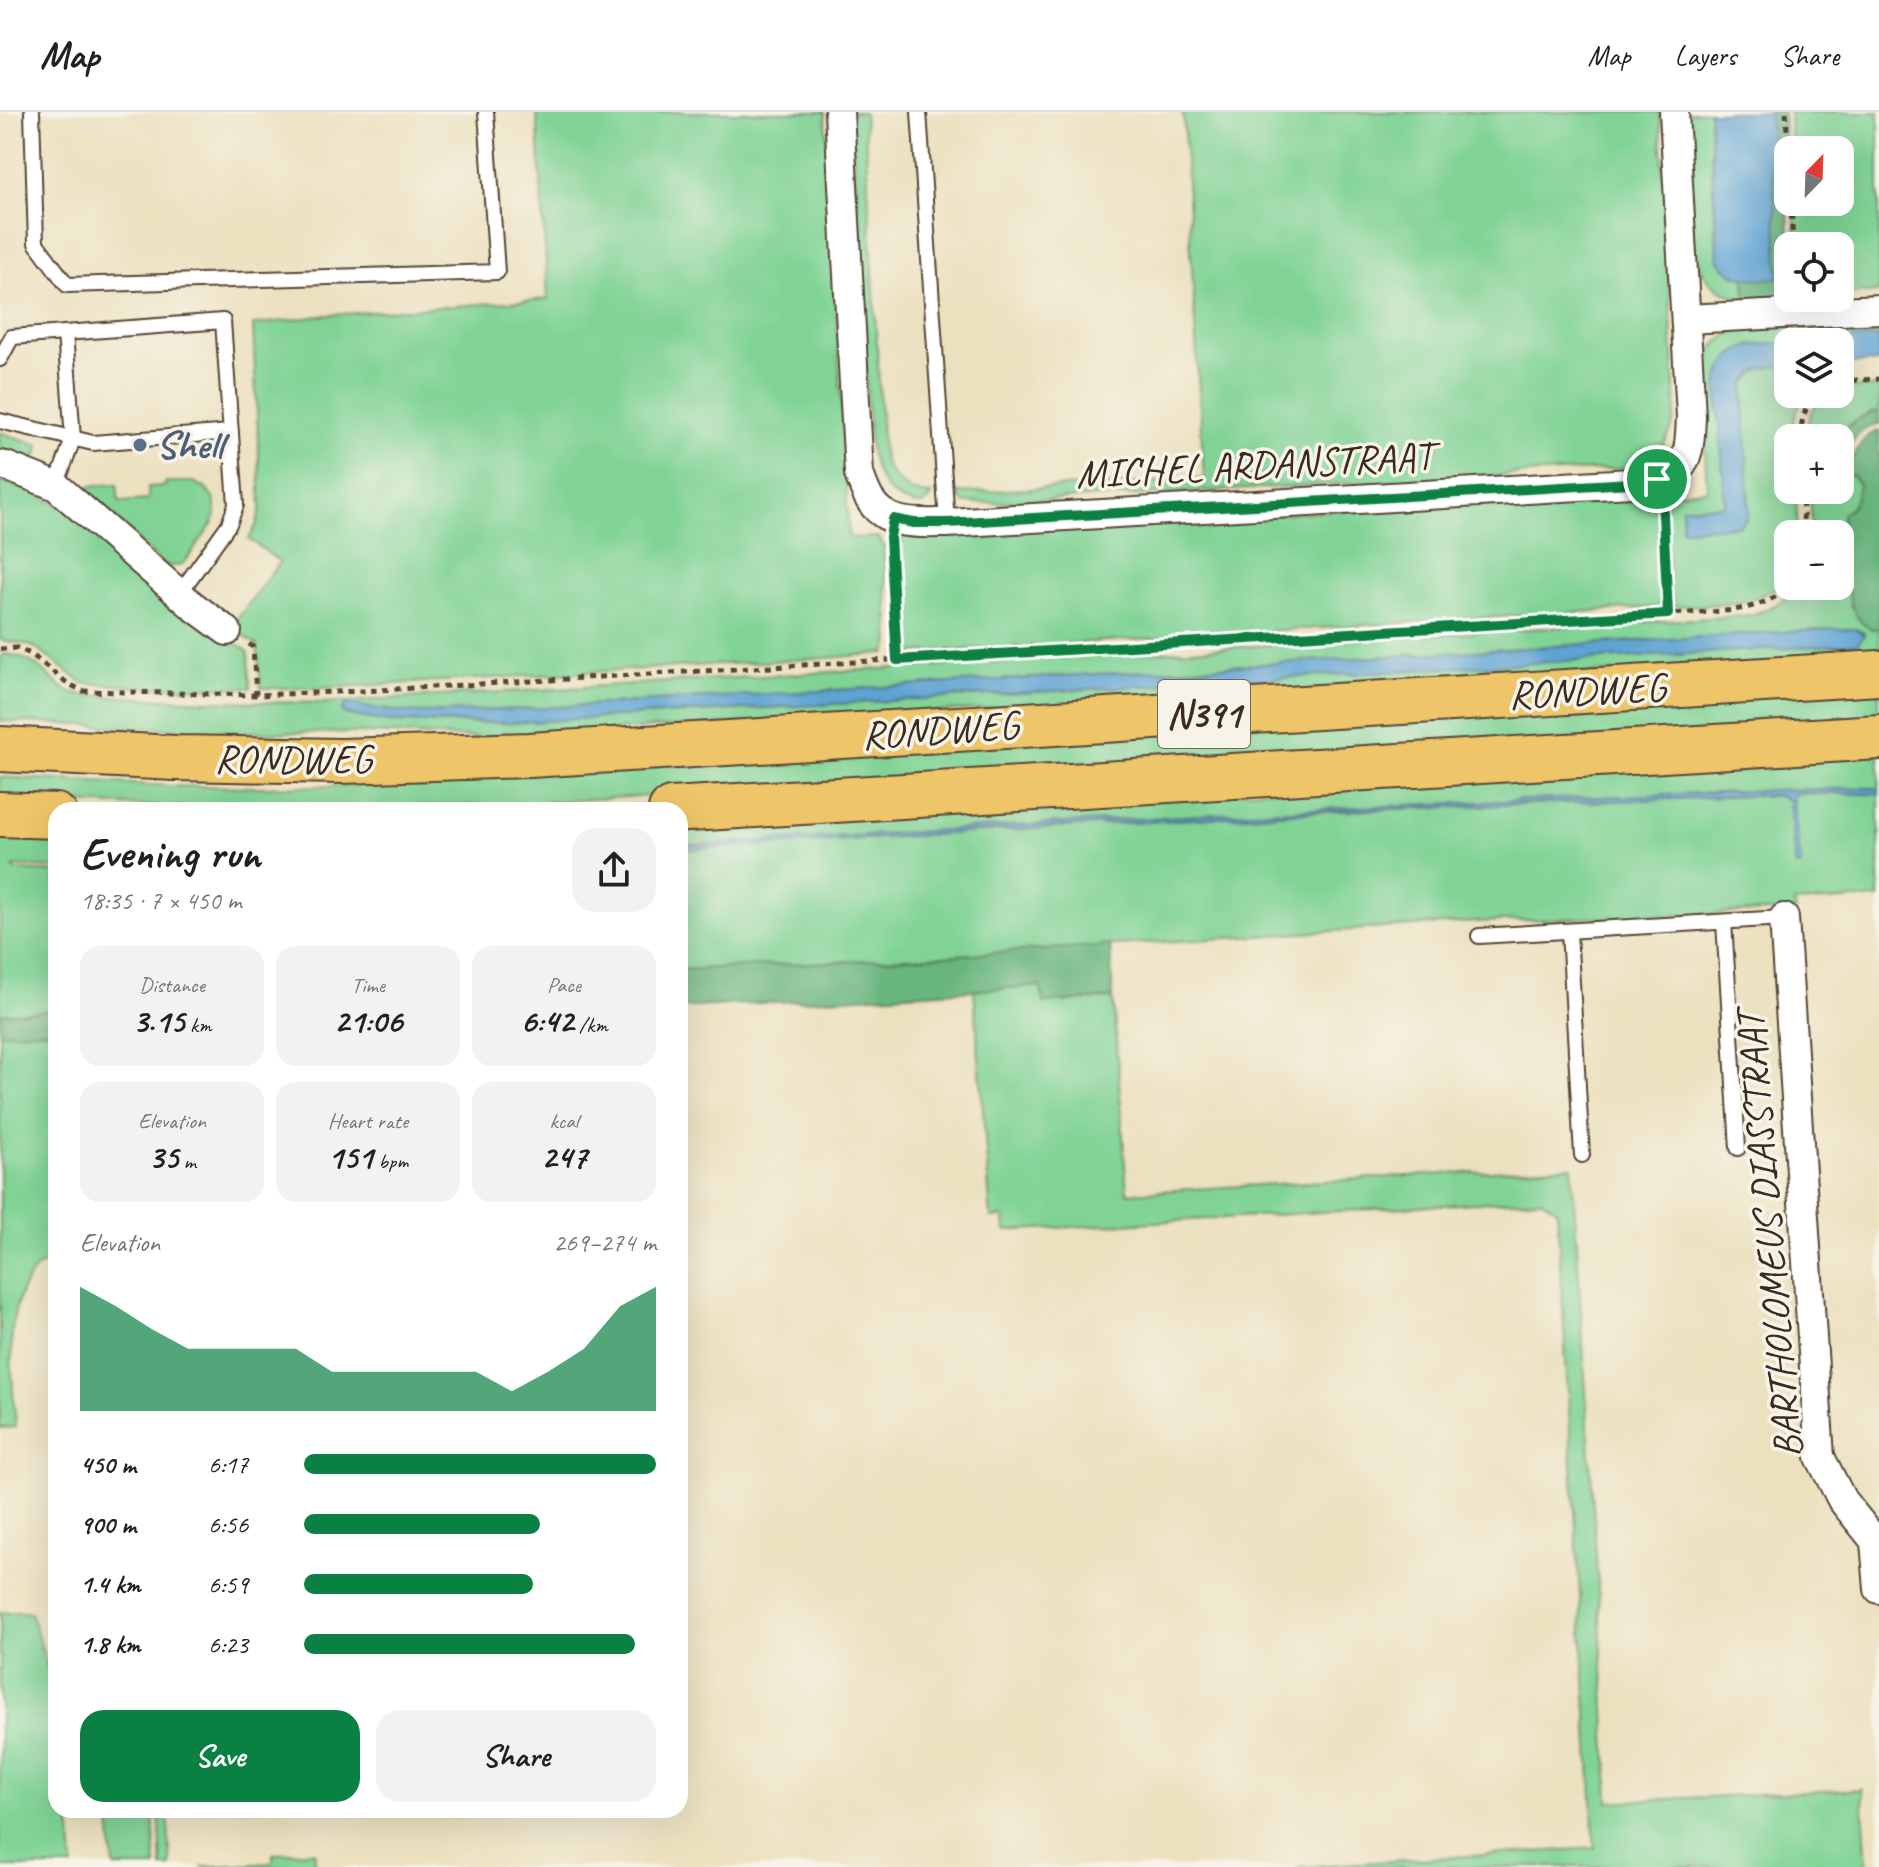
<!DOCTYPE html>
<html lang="en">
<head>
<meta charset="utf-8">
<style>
  :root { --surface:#fff; --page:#f2f2f2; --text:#202124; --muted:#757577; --line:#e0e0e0; --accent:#0b8043 }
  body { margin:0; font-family:Caveat,sans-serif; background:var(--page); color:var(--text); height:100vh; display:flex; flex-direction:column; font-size:30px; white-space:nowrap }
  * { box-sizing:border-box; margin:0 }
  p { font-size:26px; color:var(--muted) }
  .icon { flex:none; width:44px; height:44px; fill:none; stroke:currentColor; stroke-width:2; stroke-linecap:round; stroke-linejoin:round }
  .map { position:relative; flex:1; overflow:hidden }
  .panel { position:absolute; left:48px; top:690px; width:640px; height:1016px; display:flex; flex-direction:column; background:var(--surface); border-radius:24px; box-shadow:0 8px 32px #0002 }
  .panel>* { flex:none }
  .needle { width:52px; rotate:23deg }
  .buttons { position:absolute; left:1774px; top:24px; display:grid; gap:16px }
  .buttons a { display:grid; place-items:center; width:80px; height:80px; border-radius:16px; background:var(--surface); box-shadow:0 8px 32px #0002; font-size:40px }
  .pin { position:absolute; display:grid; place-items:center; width:68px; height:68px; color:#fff; margin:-34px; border:4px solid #fff; border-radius:50%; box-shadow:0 2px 8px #0007 }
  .round { display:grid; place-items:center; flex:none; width:84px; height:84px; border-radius:24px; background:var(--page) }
  .head { display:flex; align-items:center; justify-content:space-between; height:136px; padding:0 32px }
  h1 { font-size:44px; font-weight:600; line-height:60px }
  .metrics { display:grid; grid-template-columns:repeat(3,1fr); gap:12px; height:136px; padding:8px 32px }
  .metrics div { display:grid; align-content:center; border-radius:20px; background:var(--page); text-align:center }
  .metrics b { font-size:34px; font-weight:600 }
  .metrics small { font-size:22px; font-weight:400 }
  .metrics p { font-size:22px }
  .chart { height:224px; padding:16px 32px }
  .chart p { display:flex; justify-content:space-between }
  .chart svg { width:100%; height:144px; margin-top:8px; fill:var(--accent); opacity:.7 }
  .cta { display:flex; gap:16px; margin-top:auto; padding:16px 32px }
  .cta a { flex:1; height:92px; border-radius:24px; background:var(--accent); color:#fff; font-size:32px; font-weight:600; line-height:92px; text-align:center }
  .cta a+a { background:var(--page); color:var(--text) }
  ul { padding:0 32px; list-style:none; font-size:26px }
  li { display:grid; grid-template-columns:128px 96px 1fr; align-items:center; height:60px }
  li i { height:20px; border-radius:10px; background:var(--accent) }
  header { display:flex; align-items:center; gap:48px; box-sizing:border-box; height:112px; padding:0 40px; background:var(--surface); border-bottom:2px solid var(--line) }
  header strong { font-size:38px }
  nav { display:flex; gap:44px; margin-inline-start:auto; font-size:28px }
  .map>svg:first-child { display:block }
  .green { fill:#80d395; stroke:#5e7e5a; stroke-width:2; fill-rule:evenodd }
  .forest { fill:#68b57e; stroke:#52704e; stroke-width:2 }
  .water { fill:#5da3d3; stroke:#4c6678; stroke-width:2 }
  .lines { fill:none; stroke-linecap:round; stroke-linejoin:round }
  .service-casing { stroke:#564536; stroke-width:18 }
  .minor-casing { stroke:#564536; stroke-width:32 }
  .primary-casing { stroke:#564536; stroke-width:48 }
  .path { stroke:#564536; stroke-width:5; stroke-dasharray:6 6; stroke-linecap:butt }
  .service { stroke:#fff; stroke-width:14 }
  .minor { stroke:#fff; stroke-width:28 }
  .primary { stroke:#eec569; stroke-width:44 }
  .route-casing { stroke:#fff; stroke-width:16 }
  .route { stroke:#0b8043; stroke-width:10 }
  .service-dot { fill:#5c6f8a; stroke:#f7f3e8; stroke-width:3 }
  .labels { text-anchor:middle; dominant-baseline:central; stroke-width:7; stroke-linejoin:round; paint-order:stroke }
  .shield { fill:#f7f3e8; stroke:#73665b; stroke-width:2 }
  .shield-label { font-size:38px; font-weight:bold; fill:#3b2a1e }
  .service-label { font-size:40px; font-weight:bold; fill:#4e5e75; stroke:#f7f3e8; text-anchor:start }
  .street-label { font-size:40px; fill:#3b2a1e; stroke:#f7f3e8 }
</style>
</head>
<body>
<header>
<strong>Map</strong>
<nav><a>Map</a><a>Layers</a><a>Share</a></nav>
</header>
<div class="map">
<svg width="1879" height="1755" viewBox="0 0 1879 1755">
  <rect width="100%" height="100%" fill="#f7f3e8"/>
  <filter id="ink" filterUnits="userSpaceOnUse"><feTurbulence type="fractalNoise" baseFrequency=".0125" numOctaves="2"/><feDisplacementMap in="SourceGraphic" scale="16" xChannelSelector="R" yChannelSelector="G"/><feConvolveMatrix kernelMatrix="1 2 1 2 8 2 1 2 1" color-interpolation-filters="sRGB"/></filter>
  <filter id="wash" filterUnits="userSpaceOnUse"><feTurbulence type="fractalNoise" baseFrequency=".006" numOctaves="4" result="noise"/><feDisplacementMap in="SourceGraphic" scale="32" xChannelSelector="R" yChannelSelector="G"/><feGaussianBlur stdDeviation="1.8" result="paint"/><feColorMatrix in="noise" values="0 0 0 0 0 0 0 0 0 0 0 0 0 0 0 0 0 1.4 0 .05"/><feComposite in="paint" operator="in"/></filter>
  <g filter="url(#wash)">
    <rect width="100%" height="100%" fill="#ece1bf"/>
    <g class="green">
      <polygon points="537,0 825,0 849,426 878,425 884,434 890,531 886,541 826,546 324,576 261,576 257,533 231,515 280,450 249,427 256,414 261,396 253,213 328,203 548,187"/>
      <path d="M851,0h13l19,343c6,23 24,39 48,40l-3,6 -6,4c-33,-2 -47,-27 -52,-57z"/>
      <path d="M1183,0h477l16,299c-4,28 -18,45 -43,57l-639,35h-30l-5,-5 -1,-5 246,-14z"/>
      <path d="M1686,0h23l8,142 18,22 10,1 1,22c-31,-6 -45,-21 -53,-51z"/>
      <polygon points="1789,0 1879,0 1879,180 1840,182 1840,134 1796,134 1794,90 1840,90 1840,38 1791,38"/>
      <path d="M1879,207v18l-128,8 -14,7 -8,6 -5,8 -7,19 8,117 -3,4 -40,1 1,22 53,-3c9,-2 12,-8 13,-16l-5,-123c11,-21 22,-20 44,-21v28h18c-10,14 -14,27 -13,44h-5v52h8l2,44h-10v41c-26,34 -73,29 -112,31l-6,-13 -6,-91 1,-9 42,-3c-1,-23 -2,-47 -4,-70 -2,-44 -7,-77 44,-93z"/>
      <path d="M1879,274v26h-4l-32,20 -3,7v-1h-33c0,-22 8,-44 33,-44v-5z"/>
      <polygon points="0,320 39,333 37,344 34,346 0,336"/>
      <path d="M1840,355l1,4 12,5 6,9c-3,14 -5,21 -17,30l4,66 5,26 20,22h8v28l-1397,81 -113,-5 -136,-1 -233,-11v-63l5,-4c38,3 47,36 75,41l127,6 119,2 1417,-87c22,-3 40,-13 56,-30h41v-52h-28l-2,-44h30zM1833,517h23l8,4 -7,11 -1348,79 -120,-1 -44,-8 -3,-3 79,2 103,-4z"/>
      <polygon points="0,369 32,379 68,399 225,524 248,539 251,576 146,575 83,571 34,535 25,532 0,528"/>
      <polygon points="166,370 194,370 205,376 214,387 216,402 213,411 185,450 178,454 169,454 160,450 87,377 90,374 117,372 119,390 148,388 148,375 165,374"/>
      <polygon points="1657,381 1660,394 1665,481 1659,495 912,541 903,530 897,432 905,423"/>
      <path d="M1879,577v32l-1366,83c-171,7 -342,6 -513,-5v-22l169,9 89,1 80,-1 87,-10z"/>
      <polygon points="1879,641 1879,676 1771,678 1269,699 680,734 680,713"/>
      <polygon points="1800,681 1879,682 1879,786 1794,791 1796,799 1476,810 928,845 680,858 680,738 1311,700 1777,683 1789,689 1796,754 1801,753 1791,687 1792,683"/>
      <polygon points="0,717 56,721 56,756 13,754 15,758 56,760 56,898 0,902"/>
      <polygon points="1041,874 1045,891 1113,886 1127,1081 1572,1054 1604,1572 1609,1690 1862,1677 1867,1755 1296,1755 1595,1736 1557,1098 1542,1087 1005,1119 1004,1105 991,1106 974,878"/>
      <path d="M56,918v227c-7,4 -16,8 -21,13 -35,38 -22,110 -19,157l-16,1v-395z"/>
      <polygon points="19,1500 30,1500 56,1581 56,1698 70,1698 73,1755 0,1755 0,1501"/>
      <polygon points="109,1698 153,1698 156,1755 114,1755"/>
      <polygon points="159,1698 167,1698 171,1755 162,1755"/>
      <polygon points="315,1739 315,1755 201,1755 273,1751 273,1742"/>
    </g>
    <g class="forest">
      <polygon points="1770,0 1783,0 1790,134 1788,134 1788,185 1756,188 1746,187 1745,165 1779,167"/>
      <path d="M1875,300h4v12c-17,3 -27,15 -33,30l7,4c6,-12 12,-24 26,-27v35l-2,5 2,11v147c-40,3 -35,-87 -37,-115 12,-7 14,-15 17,-29l-6,-9 -12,-5c-4,-36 0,-46 34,-59z"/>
      <polygon points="1110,833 1113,886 1044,891 1040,874 680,896 680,858 928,845"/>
      <polygon points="56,898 56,918 0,921 0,902"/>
    </g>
    <g class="water">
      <path d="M1709,0h61l9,167c-24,-1 -48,3 -61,-20z"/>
      <polygon points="1879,225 1879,250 1840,252 1840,230 1801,230"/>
      <path d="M1788,231v23c-22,1 -33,0 -44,21l5,123c-1,8 -5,14 -13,16l-54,3v-22l40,-1 3,-4 -8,-117 4,-13 8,-14 15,-10 12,-3z"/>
      <polygon points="1833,517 1856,517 1864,523 1857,532 509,611 389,610 348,603 343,601 342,597 346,592 394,599 421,601 524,597"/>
      <polygon points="1879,676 1879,682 1800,681 1792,683 1801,753 1798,755 1795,752 1789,689 1777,683 1311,700 680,738 680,734 1269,699 1771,678"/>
    </g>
  </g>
  <g filter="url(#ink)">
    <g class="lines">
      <defs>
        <g id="service">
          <polyline points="32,0 36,131 67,173 497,160 486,0"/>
          <polyline points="919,0 947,411"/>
          <polyline points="0,247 12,225 223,209 236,393 229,412 179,482"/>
          <polyline points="0,309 93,331 231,320"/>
          <polyline points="56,374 73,327 65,221"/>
          <polyline points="1724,810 1738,1036"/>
          <polyline points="1569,819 1582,1043"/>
          <polyline points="1479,824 1784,806"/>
        </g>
        <g id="minor">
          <path d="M839,0l20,362c3,8 6,17 10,24 16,29 50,25 78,25l701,-41c8,-3 19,-5 26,-9 17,-12 16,-38 17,-57l-17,-304"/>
          <polyline points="1686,207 1879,197"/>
          <polyline points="0,353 6,354 56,374 193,494 227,519"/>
          <polyline points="1784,806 1820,1345 1842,1388 1875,1429 1879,1477"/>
        </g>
        <g id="primary">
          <polyline points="0,637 175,646 341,649 529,643 1879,561"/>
          <polyline points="671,698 1879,625"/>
          <polyline points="0,702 56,704"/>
        </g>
      </defs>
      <use href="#service" class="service-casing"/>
      <use href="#minor" class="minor-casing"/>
      <use href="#primary" class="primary-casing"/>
      <g class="path">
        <polyline points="1786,0 1788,38"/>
        <polyline points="1791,90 1793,134"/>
        <polyline points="1840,269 1879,267"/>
        <path d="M1801,326c0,-19 3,-31 17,-44"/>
        <polyline points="1802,378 1804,422"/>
        <polyline points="1662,391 1668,502"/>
        <polyline points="891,432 897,548"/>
        <polyline points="249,532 253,535 256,583"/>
        <path d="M0,537l17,-1 14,6 36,29 16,8 173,4 107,-4 1305,-77c40,-3 91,2 121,-28"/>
      </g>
      <use href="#service" class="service"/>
      <use href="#minor" class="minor"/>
      <use href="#primary" class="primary"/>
    </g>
  </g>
  <g class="lines" filter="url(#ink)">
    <defs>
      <polygon id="route" points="1657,367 1662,383 1668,502 897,548 890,425 893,407 914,411 947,411 1648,370"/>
    </defs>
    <use href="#route" class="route-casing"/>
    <use href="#route" class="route"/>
  </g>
  <circle class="service-dot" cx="140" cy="333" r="8"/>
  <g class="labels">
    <rect class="shield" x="1158" y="568" width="92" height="68" rx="6"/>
    <g class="shield-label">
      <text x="1204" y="602">N391</text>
    </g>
    <g class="service-label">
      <text x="156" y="333">Shell</text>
    </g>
    <g class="street-label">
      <text transform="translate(1254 353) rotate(-3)">MICHEL ARDANSTRAAT</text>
      <text transform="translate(1587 579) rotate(-3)">RONDWEG</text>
      <text transform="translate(940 618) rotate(-4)">RONDWEG</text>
      <text x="293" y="647">RONDWEG</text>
      <text transform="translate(1769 1123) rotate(-95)">BARTHOLOMEUS DIASSTRAAT</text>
    </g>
  </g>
</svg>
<div class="buttons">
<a><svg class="needle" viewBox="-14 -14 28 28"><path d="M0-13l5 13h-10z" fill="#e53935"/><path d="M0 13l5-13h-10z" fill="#757577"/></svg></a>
<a><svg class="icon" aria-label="locate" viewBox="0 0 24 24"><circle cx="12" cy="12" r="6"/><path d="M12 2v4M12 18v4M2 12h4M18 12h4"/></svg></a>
<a><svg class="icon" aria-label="layers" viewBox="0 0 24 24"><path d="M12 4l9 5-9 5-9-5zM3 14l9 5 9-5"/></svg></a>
<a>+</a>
<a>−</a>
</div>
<div class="pin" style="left:1657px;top:367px;background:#1e9e55"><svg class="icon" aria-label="arrive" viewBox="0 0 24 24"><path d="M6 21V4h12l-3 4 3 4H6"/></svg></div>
<section class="panel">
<div class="head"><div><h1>Evening run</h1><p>18:35 · 7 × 450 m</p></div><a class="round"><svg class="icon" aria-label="share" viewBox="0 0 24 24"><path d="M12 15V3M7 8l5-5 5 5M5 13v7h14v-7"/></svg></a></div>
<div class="metrics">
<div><p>Distance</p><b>3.15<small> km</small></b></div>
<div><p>Time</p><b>21:06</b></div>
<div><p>Pace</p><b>6:42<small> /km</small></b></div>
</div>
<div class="metrics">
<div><p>Elevation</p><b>35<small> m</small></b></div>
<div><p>Heart rate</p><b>151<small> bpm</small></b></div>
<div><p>kcal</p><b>247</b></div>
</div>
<div class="chart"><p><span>Elevation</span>269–274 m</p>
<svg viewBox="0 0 160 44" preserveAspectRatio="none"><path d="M0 44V6L10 12L20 19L30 25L40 25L50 25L60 25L70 32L80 32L90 32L100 32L110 32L120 38L130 32L140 25L150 12L160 6V44z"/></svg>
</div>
<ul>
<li><b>450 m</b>6:17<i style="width:100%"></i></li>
<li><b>900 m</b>6:56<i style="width:67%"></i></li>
<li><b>1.4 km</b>6:59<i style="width:65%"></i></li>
<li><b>1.8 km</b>6:23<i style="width:94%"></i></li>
</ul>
<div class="cta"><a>Save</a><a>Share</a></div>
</section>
</div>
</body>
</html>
